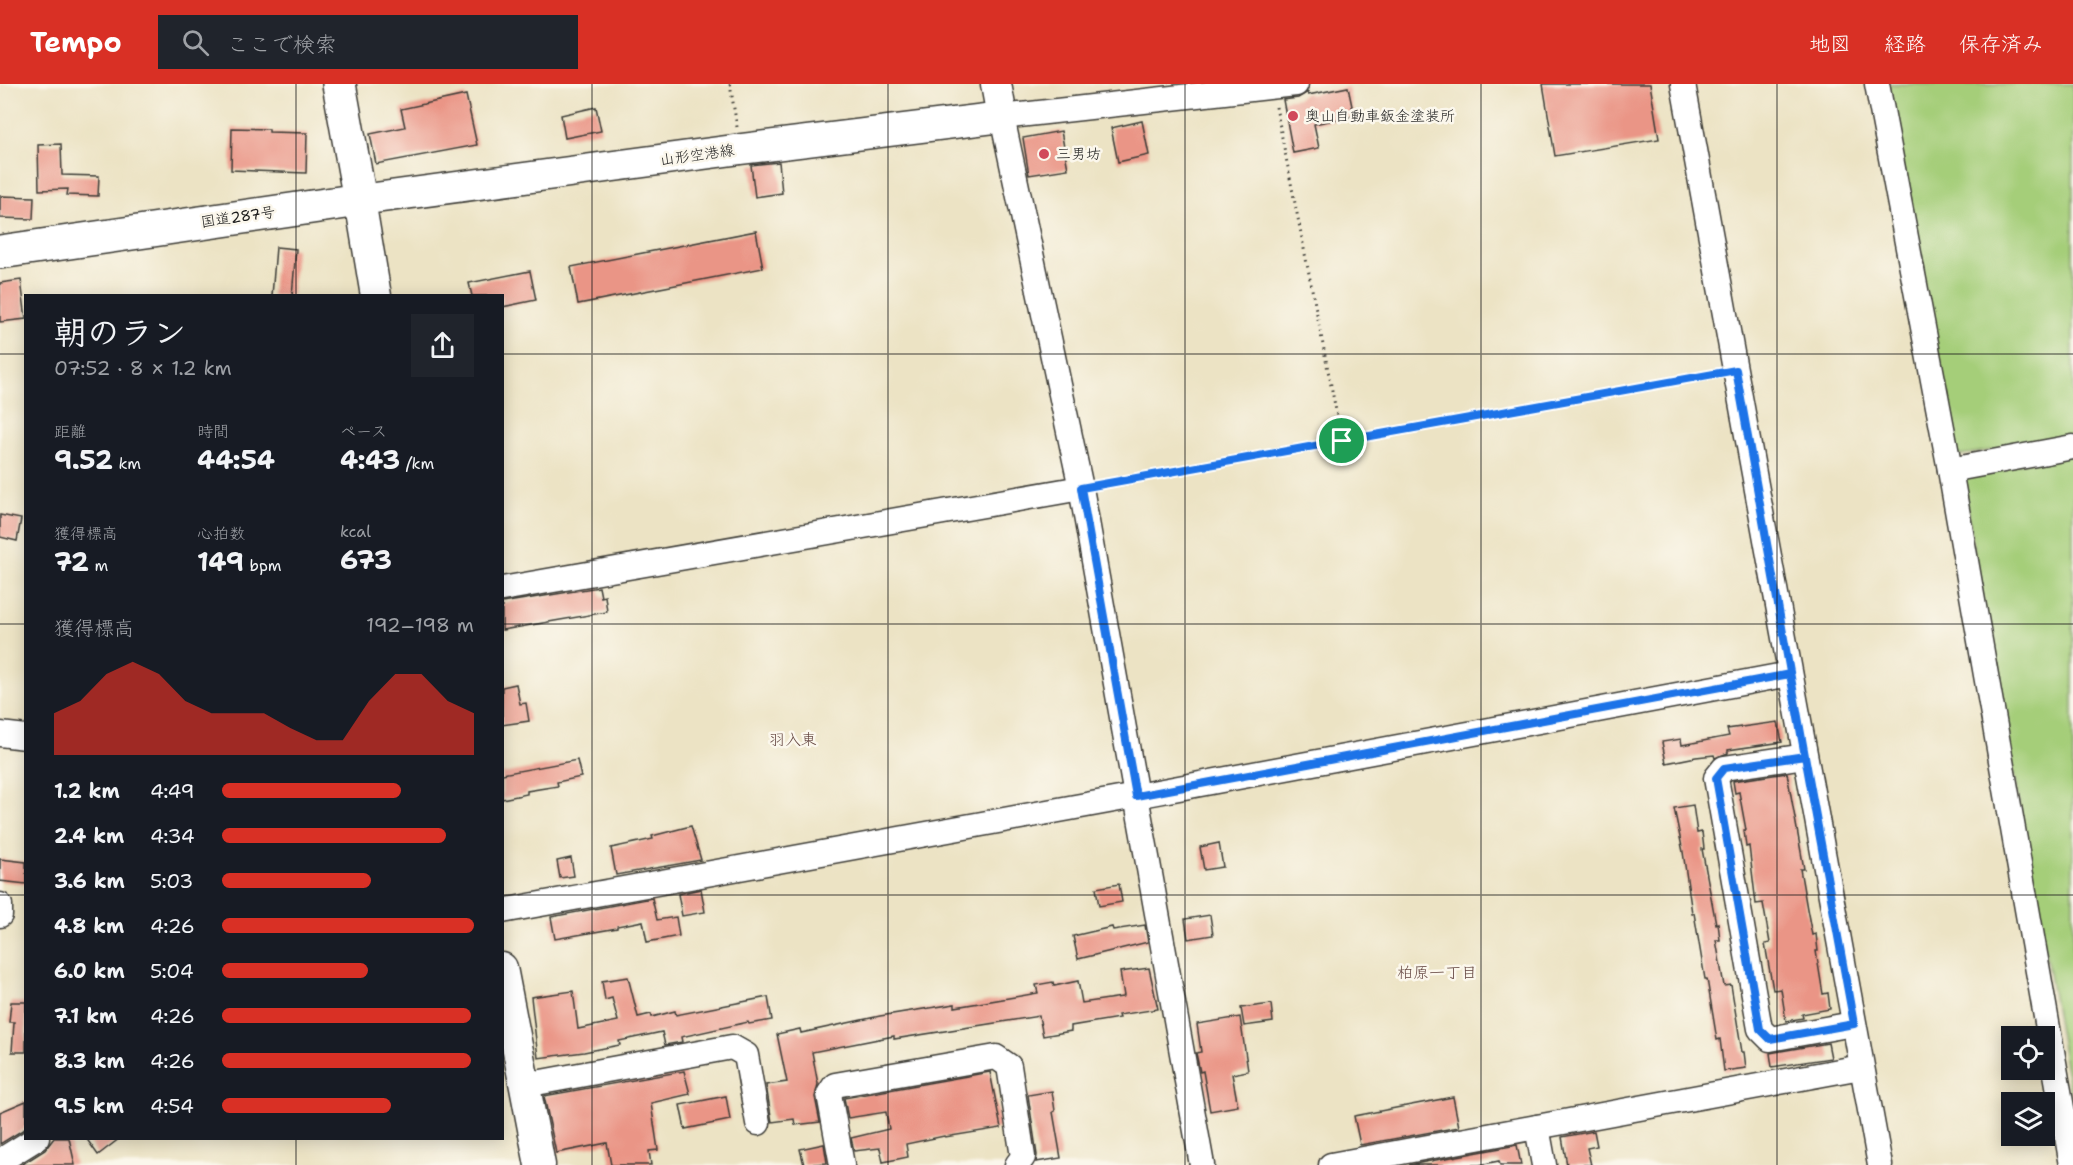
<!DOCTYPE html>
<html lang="ja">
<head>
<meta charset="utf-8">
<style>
  :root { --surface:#171b24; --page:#20242c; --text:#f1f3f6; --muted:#9ea1a6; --accent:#d93025 }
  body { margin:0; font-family:"Shantell Sans","Klee One",sans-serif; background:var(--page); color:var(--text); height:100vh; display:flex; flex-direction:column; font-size:22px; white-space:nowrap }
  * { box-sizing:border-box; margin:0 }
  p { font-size:20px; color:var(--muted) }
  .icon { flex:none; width:33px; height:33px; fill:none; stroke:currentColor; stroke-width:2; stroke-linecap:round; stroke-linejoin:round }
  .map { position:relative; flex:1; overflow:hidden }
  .sheet { position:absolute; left:24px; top:210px; width:480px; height:846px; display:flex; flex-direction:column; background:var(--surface); border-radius:0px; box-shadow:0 3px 15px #0003 }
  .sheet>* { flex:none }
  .tools { position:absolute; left:2001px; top:942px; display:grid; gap:12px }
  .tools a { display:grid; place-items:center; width:54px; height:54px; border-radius:0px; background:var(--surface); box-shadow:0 3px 15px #0003; font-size:30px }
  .pin { position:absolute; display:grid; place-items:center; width:51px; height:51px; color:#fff; margin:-26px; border:3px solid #fff; border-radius:50%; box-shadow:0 2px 6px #0007 }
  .round { display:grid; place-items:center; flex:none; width:63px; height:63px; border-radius:0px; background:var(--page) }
  .summary { display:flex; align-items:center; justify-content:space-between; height:102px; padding:0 30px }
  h1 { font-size:33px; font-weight:700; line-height:45px }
  .figures { display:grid; grid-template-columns:repeat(3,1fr); gap:9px; height:102px; padding:6px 30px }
  .figures div { display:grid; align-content:center }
  .figures b { font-size:26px; font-weight:700 }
  .figures small { font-size:16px; font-weight:400 }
  .figures p { font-size:16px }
  .chart { height:168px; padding:12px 30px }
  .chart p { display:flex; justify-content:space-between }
  .chart svg { width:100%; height:108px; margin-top:6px; fill:var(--accent); opacity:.7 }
  ul { padding:0 30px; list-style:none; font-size:20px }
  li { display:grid; grid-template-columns:96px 72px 1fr; align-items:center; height:45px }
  li i { height:15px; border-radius:8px; background:var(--accent) }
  header { display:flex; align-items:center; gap:36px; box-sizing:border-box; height:84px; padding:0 30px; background:var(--accent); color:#fff }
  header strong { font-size:28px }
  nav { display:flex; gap:33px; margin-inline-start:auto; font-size:21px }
  .search { width:420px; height:54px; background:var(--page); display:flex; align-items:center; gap:15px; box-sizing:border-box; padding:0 21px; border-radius:0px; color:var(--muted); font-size:22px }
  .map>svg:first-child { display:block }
  .green { fill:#a5ce79; stroke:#60754a; stroke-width:1.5 }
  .building { fill:#ea9586 }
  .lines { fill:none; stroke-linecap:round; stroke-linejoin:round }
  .minor-casing { stroke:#3b3a35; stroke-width:27 }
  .major-casing { stroke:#3b3a35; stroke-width:33 }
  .highway-casing { stroke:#3b3a35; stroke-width:36 }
  .path { stroke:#3b3a35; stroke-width:3; stroke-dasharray:1.5 4.5; stroke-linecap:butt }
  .minor { stroke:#fff; stroke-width:24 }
  .major { stroke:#fff; stroke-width:30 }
  .highway { stroke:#fff; stroke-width:33 }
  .route-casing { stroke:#fff; stroke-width:12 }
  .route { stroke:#1a73e8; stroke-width:8 }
  .grid { fill:none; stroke:#1c1c1c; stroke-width:1.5; stroke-opacity:0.55 }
  .poi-dot { fill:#d1495b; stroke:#fbf7ec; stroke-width:2 }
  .labels { text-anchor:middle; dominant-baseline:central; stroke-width:5; stroke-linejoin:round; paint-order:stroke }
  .poi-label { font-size:15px; fill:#1c1c1c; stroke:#fbf7ec; text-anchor:start }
  .street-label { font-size:15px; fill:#1c1c1c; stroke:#fbf7ec }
  .neighbourhood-label { font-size:16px; fill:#644641; stroke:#fbf7ec }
</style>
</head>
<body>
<header>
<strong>Tempo</strong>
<div class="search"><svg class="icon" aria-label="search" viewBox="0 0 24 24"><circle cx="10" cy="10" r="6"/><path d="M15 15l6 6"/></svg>ここで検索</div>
<nav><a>地図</a><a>経路</a><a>保存済み</a></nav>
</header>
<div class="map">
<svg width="2073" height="1081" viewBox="0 0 2073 1081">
  <rect width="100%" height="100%" fill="#fbf7ec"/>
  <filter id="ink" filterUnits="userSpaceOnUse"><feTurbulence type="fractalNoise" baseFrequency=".0167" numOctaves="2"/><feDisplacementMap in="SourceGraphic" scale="12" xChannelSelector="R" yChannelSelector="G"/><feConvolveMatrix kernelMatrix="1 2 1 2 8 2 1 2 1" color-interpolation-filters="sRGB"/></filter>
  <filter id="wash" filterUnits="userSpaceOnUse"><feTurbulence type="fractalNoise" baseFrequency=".008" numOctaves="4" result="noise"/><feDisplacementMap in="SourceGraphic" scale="24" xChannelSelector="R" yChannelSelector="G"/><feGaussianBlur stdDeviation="1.35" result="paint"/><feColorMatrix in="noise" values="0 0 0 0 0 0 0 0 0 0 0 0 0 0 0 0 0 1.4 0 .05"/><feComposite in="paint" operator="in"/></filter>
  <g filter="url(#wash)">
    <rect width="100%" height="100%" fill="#ece3c4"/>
    <g class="green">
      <polygon points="1887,0 2073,0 2073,353 1956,372"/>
      <polygon points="2073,370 2073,1026 1961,390"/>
    </g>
    <g id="blocks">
      <g class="building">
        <polygon points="1543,0 1650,0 1659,55 1555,72"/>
        <polygon points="1348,3 1354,32 1314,40 1319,64 1293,69 1283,16 1298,14 1308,8 1308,11"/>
        <polygon points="466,11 477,61 376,80 370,50 405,43 401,25"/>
        <polygon points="596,23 601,47 565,54 561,31"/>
        <polygon points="1142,37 1149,71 1118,78 1111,44"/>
        <polygon points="232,44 269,45 269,48 307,49 306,89 231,86"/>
        <polygon points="1061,47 1068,85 1029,91 1023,54"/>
        <polygon points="61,60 62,91 99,92 98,112 67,111 68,105 39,106 38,61"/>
        <polygon points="779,78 782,109 755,113 751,81"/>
        <polygon points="0,112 34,113 33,135 0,134"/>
        <polygon points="756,147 763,184 578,220 571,183"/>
        <polygon points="276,163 296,165 292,212 272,212"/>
        <polygon points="530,187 536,216 502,223 502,212 472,212 469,199"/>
        <polygon points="21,196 26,235 0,238 0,199"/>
        <polygon points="0,431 21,435 17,457 0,453"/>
        <polygon points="599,503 601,513 605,512 607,528 502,546 502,519"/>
        <polygon points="516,600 520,620 526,619 529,637 502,641 502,603"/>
        <polygon points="1778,638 1782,658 1728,666 1728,669 1715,674 1714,671 1696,673 1666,679 1662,658 1681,655 1682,661 1729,652 1727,645"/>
        <polygon points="577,676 581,693 557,698 558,702 527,707 527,710 502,715 502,690"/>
        <polygon points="1787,689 1801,768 1804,785 1800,785 1807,825 1812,851 1816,850 1818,867 1816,867 1823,910 1828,909 1830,925 1802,930 1803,934 1786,937 1781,905 1773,906 1765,860 1770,859 1763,819 1756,820 1749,762 1746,763 1744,746 1746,746 1739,708 1735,709 1733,697"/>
        <polygon points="1693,721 1697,749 1702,748 1704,765 1702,765 1716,840 1718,839 1720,856 1716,856 1724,902 1731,901 1742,968 1744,968 1746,984 1724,987 1720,955 1717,956 1707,895 1705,895 1694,829 1692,829 1683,768 1674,724"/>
        <polygon points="691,742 701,776 616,791 611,764 653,755 652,752"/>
        <polygon points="1219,759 1223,783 1204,786 1200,763"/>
        <polygon points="571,774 574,792 560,794 557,777"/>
        <polygon points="0,775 26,778 26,800 0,797"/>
        <polygon points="1119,800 1122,818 1099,822 1096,804"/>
        <polygon points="701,805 705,828 682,832 678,810"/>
        <polygon points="652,814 657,836 676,833 679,852 647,858 643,837 617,842 617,844 555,855 551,833"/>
        <polygon points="1210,831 1213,851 1188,855 1185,835"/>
        <polygon points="1145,841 1148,858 1078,875 1073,852 1112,843 1113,846"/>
        <polygon points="1149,884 1158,925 1118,931 1119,934 1071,942 1071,947 1043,952 1039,932 894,955 894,952 812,968 818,1000 815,1013 820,1038 795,1041 794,1035 772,1038 766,1001 787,998 777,950 800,945 801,949 880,932 955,920 955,923 1038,909 1036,901 1053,898 1054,902 1078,897 1082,919 1122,913 1124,912 1120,888"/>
        <polygon points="628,893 638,933 651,930 652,933 675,927 676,931 768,913 772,936 749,940 748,938 681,953 682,958 665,961 662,948 619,957 620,961 584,968 538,974 531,913 573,907 578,945 618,937 612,914 605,916 602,897"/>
        <polygon points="11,918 26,918 26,968 12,968 14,938 9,938"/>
        <polygon points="1271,920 1273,938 1244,942 1241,924"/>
        <polygon points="1240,933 1248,987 1232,990 1238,1022 1210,1027 1203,987 1200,988 1196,969 1201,968 1197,940"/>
        <polygon points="1828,959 1831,974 1772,983 1770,969"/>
        <polygon points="684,987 690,1010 651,1019 658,1066 649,1067 651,1081 611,1081 607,1059 556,1069 544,1012"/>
        <polygon points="990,988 1001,1044 945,1053 944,1052 906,1060 908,1073 883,1078 880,1064 854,1067 851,1054 889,1045 886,1028 848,1034 844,1014"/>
        <polygon points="1052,1007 1055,1027 1053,1028 1061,1074 1036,1078 1037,1071 1028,1011"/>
        <polygon points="726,1012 730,1036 685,1045 680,1021"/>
        <polygon points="1453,1013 1459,1043 1360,1061 1354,1032"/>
        <polygon points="26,1017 26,1044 0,1060 0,1028"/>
        <polygon points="1594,1047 1597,1062 1587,1064 1591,1081 1567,1081 1562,1053"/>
        <polygon points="54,1054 69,1054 75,1081 21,1081 45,1066"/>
        <polygon points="86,1054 120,1054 98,1071"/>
        <polygon points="824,1060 827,1079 804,1081 800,1065"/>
        <polygon points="1517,1061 1521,1081 1500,1081 1499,1077 1479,1081 1409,1081"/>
      </g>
    </g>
  </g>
  <g filter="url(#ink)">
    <use href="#blocks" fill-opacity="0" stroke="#3b3a35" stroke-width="1.5"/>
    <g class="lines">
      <defs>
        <g id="minor">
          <polyline points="1683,0 1880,1081"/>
          <polyline points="1877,0 1950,386 2072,1081"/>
          <polyline points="1950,386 2073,363"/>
          <polyline points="502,505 1081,404"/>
          <polyline points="0,650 26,653"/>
          <polyline points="1805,672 1724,684 1716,694 1760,945 1770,955 1853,940"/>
          <polyline points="0,821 0,831"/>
          <polyline points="502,827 1136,712 1790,590"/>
          <polyline points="525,1001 732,963 746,971 758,1039"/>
          <polyline points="1537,1043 1544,1081"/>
          <polyline points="0,1077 37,1054"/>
          <polyline points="842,1081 829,1010 835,1001 996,973 1009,982 1023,1073 1017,1081"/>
          <polyline points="1202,1081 1081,404 1002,33 1296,0"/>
          <polyline points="1331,1081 1861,983"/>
        </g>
        <g id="major">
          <polyline points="376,212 360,116 741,65 1002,33 996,0"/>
          <polyline points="502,884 540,1081"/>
        </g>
        <polyline id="highway" points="0,168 360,116 339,0"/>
      </defs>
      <use href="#minor" class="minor-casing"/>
      <use href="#major" class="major-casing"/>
      <use href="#highway" class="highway-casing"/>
      <g class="path">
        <polyline points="730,0 737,43"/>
        <polyline points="1276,23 1342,357"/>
        <polyline points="1100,401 1717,290"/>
      </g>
      <use href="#minor" class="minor"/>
      <use href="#major" class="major"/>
      <use href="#highway" class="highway"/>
    </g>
  </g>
  <g class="lines" filter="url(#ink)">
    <defs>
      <path id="route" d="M1342,357l-261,47 55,308 654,-122 64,350 -84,15 -10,-10 -44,-251 8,-10 81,-12c-23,-129 -46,-257 -69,-386l-394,71"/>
    </defs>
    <use href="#route" class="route-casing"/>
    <use href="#route" class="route"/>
  </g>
  <path class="grid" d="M296,0v212M592,0v1081M888,0v1081M1185,0v1081M1481,0v1081M1777,0v1081M0,270h26M502,270h1571M0,540h26M502,540h1571M0,811h26M502,811h1571M296,1054v27"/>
  <g class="poi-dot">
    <circle cx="1293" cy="32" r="6"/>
    <circle cx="1044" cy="70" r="6"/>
  </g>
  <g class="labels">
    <g class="poi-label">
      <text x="1305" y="32">奥山自動車鈑金塗装所</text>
      <text x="1056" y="70">三男坊</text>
    </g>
    <g class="street-label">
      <text transform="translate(697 71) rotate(-8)">山形空港線</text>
      <text transform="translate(238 133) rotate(-8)">国道287号</text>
    </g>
    <g class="neighbourhood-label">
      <text x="793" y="655">羽入東</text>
      <text x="1437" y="888">柏原一丁目</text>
    </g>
  </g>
</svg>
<div class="tools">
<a><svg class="icon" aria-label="locate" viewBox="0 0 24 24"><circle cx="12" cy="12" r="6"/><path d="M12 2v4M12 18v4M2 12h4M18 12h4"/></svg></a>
<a><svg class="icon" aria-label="layers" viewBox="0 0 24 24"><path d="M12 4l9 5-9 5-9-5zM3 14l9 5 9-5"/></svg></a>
</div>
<div class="pin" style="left:1342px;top:357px;background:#1e9e55"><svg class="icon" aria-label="arrive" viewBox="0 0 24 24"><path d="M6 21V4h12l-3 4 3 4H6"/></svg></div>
<section class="sheet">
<div class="summary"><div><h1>朝のラン</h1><p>07:52 · 8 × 1.2 km</p></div><a class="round"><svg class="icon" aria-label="share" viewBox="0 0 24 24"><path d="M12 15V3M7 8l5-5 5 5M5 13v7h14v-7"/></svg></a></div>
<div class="figures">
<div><p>距離</p><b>9.52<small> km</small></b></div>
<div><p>時間</p><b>44:54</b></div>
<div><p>ペース</p><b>4:43<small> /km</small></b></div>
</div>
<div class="figures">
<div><p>獲得標高</p><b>72<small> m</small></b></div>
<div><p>心拍数</p><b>149<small> bpm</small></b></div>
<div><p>kcal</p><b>673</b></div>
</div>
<div class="chart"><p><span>獲得標高</span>192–198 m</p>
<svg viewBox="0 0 160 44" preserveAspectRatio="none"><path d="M0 44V27L10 22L20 11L30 6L40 11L50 22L60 27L70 27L80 27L90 33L100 38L110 38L120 22L130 11L140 11L150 22L160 27V44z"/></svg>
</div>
<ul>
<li><b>1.2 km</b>4:49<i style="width:71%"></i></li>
<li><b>2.4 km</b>4:34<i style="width:89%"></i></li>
<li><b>3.6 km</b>5:03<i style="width:59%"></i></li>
<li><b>4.8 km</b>4:26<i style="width:100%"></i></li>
<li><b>6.0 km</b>5:04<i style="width:58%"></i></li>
<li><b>7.1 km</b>4:26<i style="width:99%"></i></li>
<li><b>8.3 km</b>4:26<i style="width:99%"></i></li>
<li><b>9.5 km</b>4:54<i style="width:67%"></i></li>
</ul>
</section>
</div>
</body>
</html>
